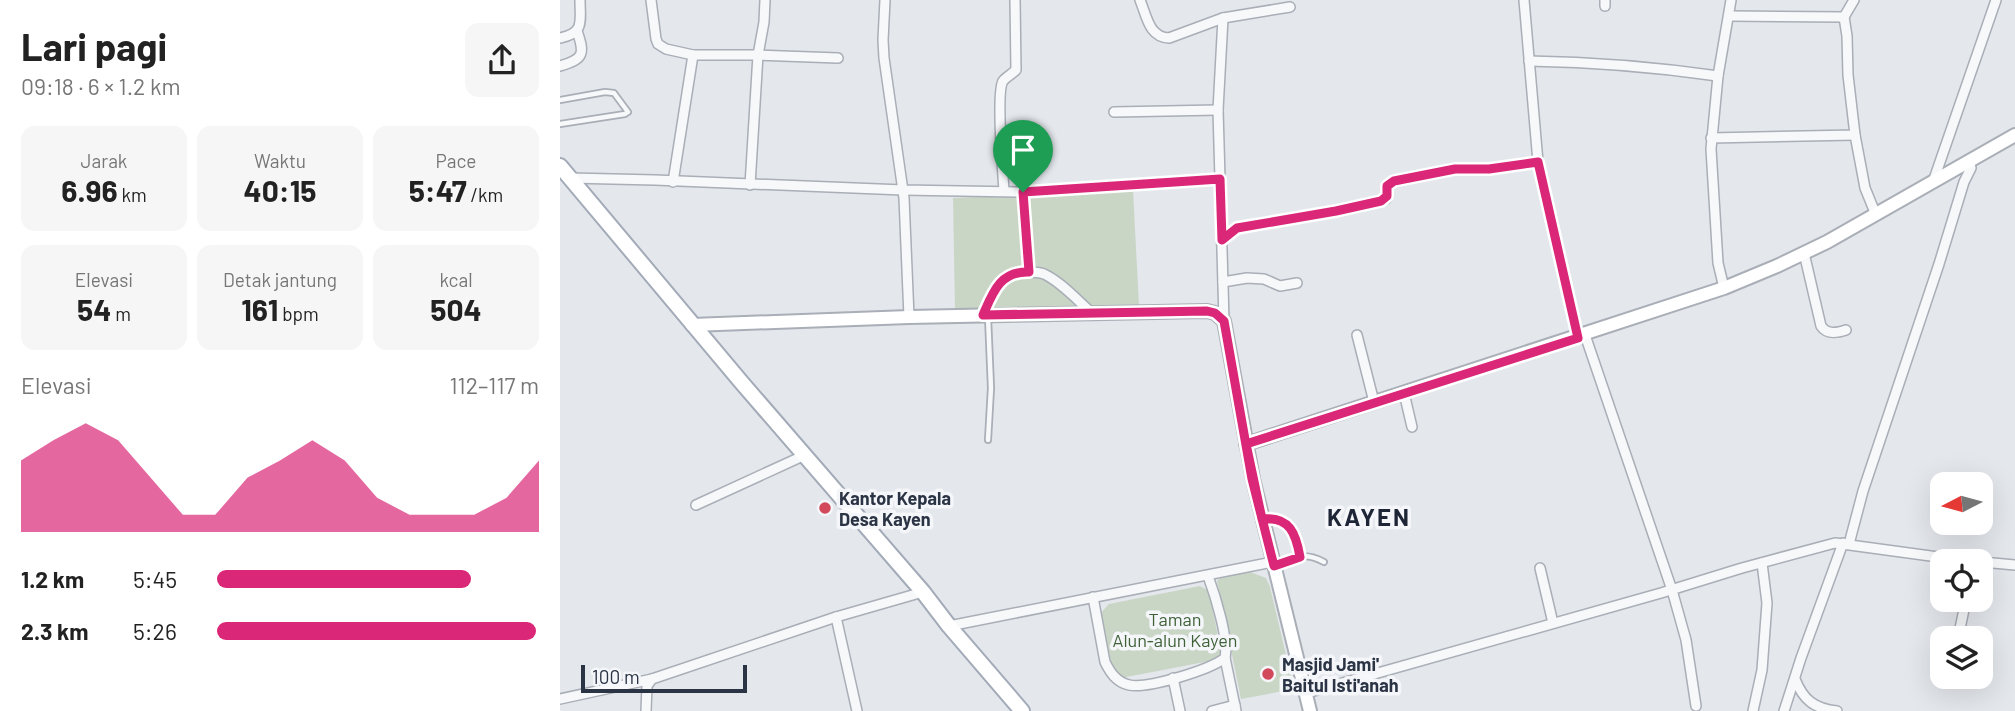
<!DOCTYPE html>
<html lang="id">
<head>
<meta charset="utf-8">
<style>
  :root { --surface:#fff; --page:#f6f6f6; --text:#222; --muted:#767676; --accent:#db2777 }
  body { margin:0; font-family:Barlow,sans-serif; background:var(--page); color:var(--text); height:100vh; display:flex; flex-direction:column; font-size:26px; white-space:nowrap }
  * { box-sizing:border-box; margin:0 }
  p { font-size:23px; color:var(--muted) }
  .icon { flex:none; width:38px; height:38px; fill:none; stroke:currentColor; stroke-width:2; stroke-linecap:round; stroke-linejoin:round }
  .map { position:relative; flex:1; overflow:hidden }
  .side { display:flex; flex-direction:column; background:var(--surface); width:560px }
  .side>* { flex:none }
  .needle { width:46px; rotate:264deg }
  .buttons { position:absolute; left:1370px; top:472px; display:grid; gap:14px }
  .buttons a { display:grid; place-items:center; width:63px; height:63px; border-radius:14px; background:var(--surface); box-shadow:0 7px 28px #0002; font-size:35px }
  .scale { position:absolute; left:21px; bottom:18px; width:166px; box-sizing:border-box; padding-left:7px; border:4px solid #2b3445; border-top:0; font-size:19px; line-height:24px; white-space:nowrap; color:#2b3445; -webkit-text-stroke:5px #f4f6f9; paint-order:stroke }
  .pin { position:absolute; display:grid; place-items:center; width:60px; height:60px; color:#fff; margin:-72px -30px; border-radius:50% 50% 50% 0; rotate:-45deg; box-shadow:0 0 7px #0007 }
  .pin .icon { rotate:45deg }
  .round { display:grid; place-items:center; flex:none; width:74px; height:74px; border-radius:14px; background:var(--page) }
  .summary { display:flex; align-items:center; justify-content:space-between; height:119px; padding:0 21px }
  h1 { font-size:38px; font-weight:700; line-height:52px }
  .figures { display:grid; grid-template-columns:repeat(3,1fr); gap:10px; height:119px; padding:7px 21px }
  .figures div { display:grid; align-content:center; border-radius:14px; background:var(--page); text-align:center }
  .figures b { font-size:30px; font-weight:700 }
  .figures small { font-size:19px; font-weight:400 }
  .figures p { font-size:19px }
  .chart { height:196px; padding:14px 21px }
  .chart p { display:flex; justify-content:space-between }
  .chart svg { width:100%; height:126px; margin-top:7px; fill:var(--accent); opacity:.7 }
  ul { padding:0 21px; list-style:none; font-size:23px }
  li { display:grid; grid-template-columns:112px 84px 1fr; align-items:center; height:52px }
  li i { height:18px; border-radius:9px; background:var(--accent) }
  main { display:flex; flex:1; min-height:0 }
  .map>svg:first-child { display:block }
  .green { fill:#c9d6c5 }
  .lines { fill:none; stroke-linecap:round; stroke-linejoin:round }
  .lane-casing { stroke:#a9aeb7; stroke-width:8 }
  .street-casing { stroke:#a9aeb7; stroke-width:12 }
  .secondary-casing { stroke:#a9aeb7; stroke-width:16 }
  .primary-casing { stroke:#a3abb8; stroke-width:18 }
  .lane { stroke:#f7f8fa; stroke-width:4.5 }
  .street { stroke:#f7f8fa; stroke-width:9 }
  .secondary { stroke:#fff; stroke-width:12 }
  .primary { stroke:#fff; stroke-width:14 }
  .route-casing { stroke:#fff; stroke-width:14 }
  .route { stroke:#db2777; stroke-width:9 }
  .poi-dot { fill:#d1495b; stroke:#f4f6f9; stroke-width:2.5 }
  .labels { text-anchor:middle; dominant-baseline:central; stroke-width:7; stroke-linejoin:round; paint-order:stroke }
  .poi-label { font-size:18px; font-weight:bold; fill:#2b3445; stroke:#f4f6f9; text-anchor:start }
  .park-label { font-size:18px; fill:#3f6138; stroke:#f4f6f9 }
  .district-label { font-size:24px; font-weight:bold; letter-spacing:2px; fill:#1d2536; stroke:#f4f6f9 }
</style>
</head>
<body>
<main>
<section class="side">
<div class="summary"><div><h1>Lari pagi</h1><p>09:18 · 6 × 1.2 km</p></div><a class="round"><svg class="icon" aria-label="share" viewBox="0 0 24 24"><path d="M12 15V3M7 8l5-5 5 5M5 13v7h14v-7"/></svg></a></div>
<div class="figures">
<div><p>Jarak</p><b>6.96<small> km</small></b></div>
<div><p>Waktu</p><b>40:15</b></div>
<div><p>Pace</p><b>5:47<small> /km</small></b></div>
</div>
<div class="figures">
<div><p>Elevasi</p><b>54<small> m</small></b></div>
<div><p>Detak jantung</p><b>161<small> bpm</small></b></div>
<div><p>kcal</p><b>504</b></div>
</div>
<div class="chart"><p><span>Elevasi</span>112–117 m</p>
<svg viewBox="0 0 160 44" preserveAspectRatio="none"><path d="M0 44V19L10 12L20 6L30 12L40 25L50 38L60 38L70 25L80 19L90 12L100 19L110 32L120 38L130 38L140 38L150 32L160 19V44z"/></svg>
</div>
<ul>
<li><b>1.2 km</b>5:45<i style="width:79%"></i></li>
<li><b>2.3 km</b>5:26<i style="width:99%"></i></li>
</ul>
</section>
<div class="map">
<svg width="1455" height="711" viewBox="0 0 1455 711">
  <rect width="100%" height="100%" fill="#e4e7ec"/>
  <g class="green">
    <polygon points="573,190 579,306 395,310 393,198"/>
    <polygon points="690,572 706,578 710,587 734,689 681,699 657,581 661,577"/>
    <polygon points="640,586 649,591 661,652 655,660 561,678 553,671 541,613 549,604"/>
  </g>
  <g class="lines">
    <defs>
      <g id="lane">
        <polyline points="0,100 45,92 54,93 68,112 65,114 0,124"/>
        <polyline points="428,317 431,388 428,440"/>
        <polyline points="706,518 713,517 733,531 740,557"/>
        <path d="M715,566c20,-8 28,-15 49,-4"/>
      </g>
      <g id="street">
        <polyline points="91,0 96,39 98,44 106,49 133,55 198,55 278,58"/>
        <polyline points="325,0 323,40 324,58 344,198 349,317"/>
        <path d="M580,0c7,17 9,37 29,38l54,-20 67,-11"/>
        <polyline points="964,0 978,162"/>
        <polyline points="1045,6 1045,0"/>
        <polyline points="1170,16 1284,17"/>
        <path d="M0,38c25,-5 20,-17 20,-38"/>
        <path d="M969,61c64,1 126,6 189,15"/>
        <path d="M0,66c24,-7 25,-12 17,-35"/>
        <polyline points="554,112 658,110"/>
        <polyline points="1295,135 1305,188 1316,215"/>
        <polyline points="1151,138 1295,135 1288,75 1287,36 1284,17 1294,0"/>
        <polyline points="10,178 95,180 343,190 463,192 660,179 664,321"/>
        <polyline points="660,179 658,110 663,18"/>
        <polyline points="113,182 133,55"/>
        <polyline points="1373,182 1436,0"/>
        <polyline points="190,185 198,55 204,22 205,0"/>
        <path d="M444,191c-1,-17 -8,-99 -1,-110 3,-4 9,-7 13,-11l-1,-70"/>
        <polyline points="463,192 469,272"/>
        <polyline points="662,240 677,228 776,211 821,201 826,199 827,186 834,181 895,169 929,169 978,162 1018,338"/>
        <path d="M1244,253l17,73c6,9 16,7 25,4"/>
        <polyline points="663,282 687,278 704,279 720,286 737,283"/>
        <polyline points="1164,288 1158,263 1151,149 1158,76 1171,0"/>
        <path d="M423,315c9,-21 18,-44 44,-43 5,0 12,0 17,2 16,7 34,27 48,39"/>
        <polyline points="797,335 814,402"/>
        <polyline points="1025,335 1112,590 1126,640 1136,706"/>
        <polyline points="844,393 852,427"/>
        <polyline points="136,505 245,455"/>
        <polyline points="1289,544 1303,491 1379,264 1404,182 1411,168 1409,161"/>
        <polyline points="980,568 993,623"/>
        <path d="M533,597l12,65c5,10 11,20 24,23 19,4 80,-15 96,-27 4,-19 -10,-63 -17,-82"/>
        <polyline points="276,617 297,711"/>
        <polyline points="389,626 713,562"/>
        <polyline points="1398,638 1406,600"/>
        <polyline points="665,658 676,711"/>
        <polyline points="613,678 620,711"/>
        <path d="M1235,679c8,21 20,30 42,32"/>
        <polyline points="747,693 1101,593 1182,568 1275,543 1400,560 1455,565"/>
        <polyline points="0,699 92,679"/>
        <polyline points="86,711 87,686 92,679 276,617 363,592"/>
        <polyline points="652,711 675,705"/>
        <polyline points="1193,711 1202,670 1207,603 1202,563"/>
        <polyline points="1224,711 1241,658 1283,543"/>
      </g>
      <g id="secondary">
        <polyline points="132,325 349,317 647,311 655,313 664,321 693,479 750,711"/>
        <polyline points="686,444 1164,288 1217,266 1267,242 1455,135"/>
      </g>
      <polyline id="primary" points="0,166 182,383 363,592 389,626 462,711"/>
    </defs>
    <use href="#lane" class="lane-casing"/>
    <use href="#street" class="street-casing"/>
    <use href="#secondary" class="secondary-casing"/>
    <use href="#primary" class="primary-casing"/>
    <use href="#lane" class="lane"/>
    <use href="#street" class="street"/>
    <use href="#secondary" class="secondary"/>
    <use href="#primary" class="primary"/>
  </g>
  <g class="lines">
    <defs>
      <path id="route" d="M463,192l6,80c-29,-1 -36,20 -46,43l224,-4 8,2 9,8 28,158 22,87 26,-9c-4,-23 -10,-41 -38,-38l-16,-75 332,-106 -40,-176 -49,7h-34l-61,12 -7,5v10l-6,5 -45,10 -99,17 -15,12 -2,-61 -197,13"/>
    </defs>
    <use href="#route" class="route-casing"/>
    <use href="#route" class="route"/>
  </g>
  <g class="poi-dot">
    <circle cx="265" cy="508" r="7"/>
    <circle cx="708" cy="674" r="7"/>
  </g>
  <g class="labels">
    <g class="poi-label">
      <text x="279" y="498">Kantor Kepala<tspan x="279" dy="21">Desa Kayen</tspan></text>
      <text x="722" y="664">Masjid Jami'<tspan x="722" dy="21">Baitul Isti'anah</tspan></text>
    </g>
    <g class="park-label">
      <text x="615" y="619">Taman<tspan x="615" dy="21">Alun-alun Kayen</tspan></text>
    </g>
    <g class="district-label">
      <text x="809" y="516">KAYEN</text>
    </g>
  </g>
</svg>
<div class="buttons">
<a><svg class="needle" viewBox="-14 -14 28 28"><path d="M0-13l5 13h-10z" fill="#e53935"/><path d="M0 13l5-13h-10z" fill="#767676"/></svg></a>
<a><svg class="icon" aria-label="locate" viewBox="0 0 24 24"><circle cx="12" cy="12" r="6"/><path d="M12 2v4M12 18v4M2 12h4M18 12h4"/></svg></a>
<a><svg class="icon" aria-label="layers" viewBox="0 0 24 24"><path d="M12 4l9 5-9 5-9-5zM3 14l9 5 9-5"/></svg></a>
</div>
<div class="scale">100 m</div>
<div class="pin" style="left:463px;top:192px;background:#1e9e55"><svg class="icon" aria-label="arrive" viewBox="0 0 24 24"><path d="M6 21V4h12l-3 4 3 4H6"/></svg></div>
</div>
</main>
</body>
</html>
